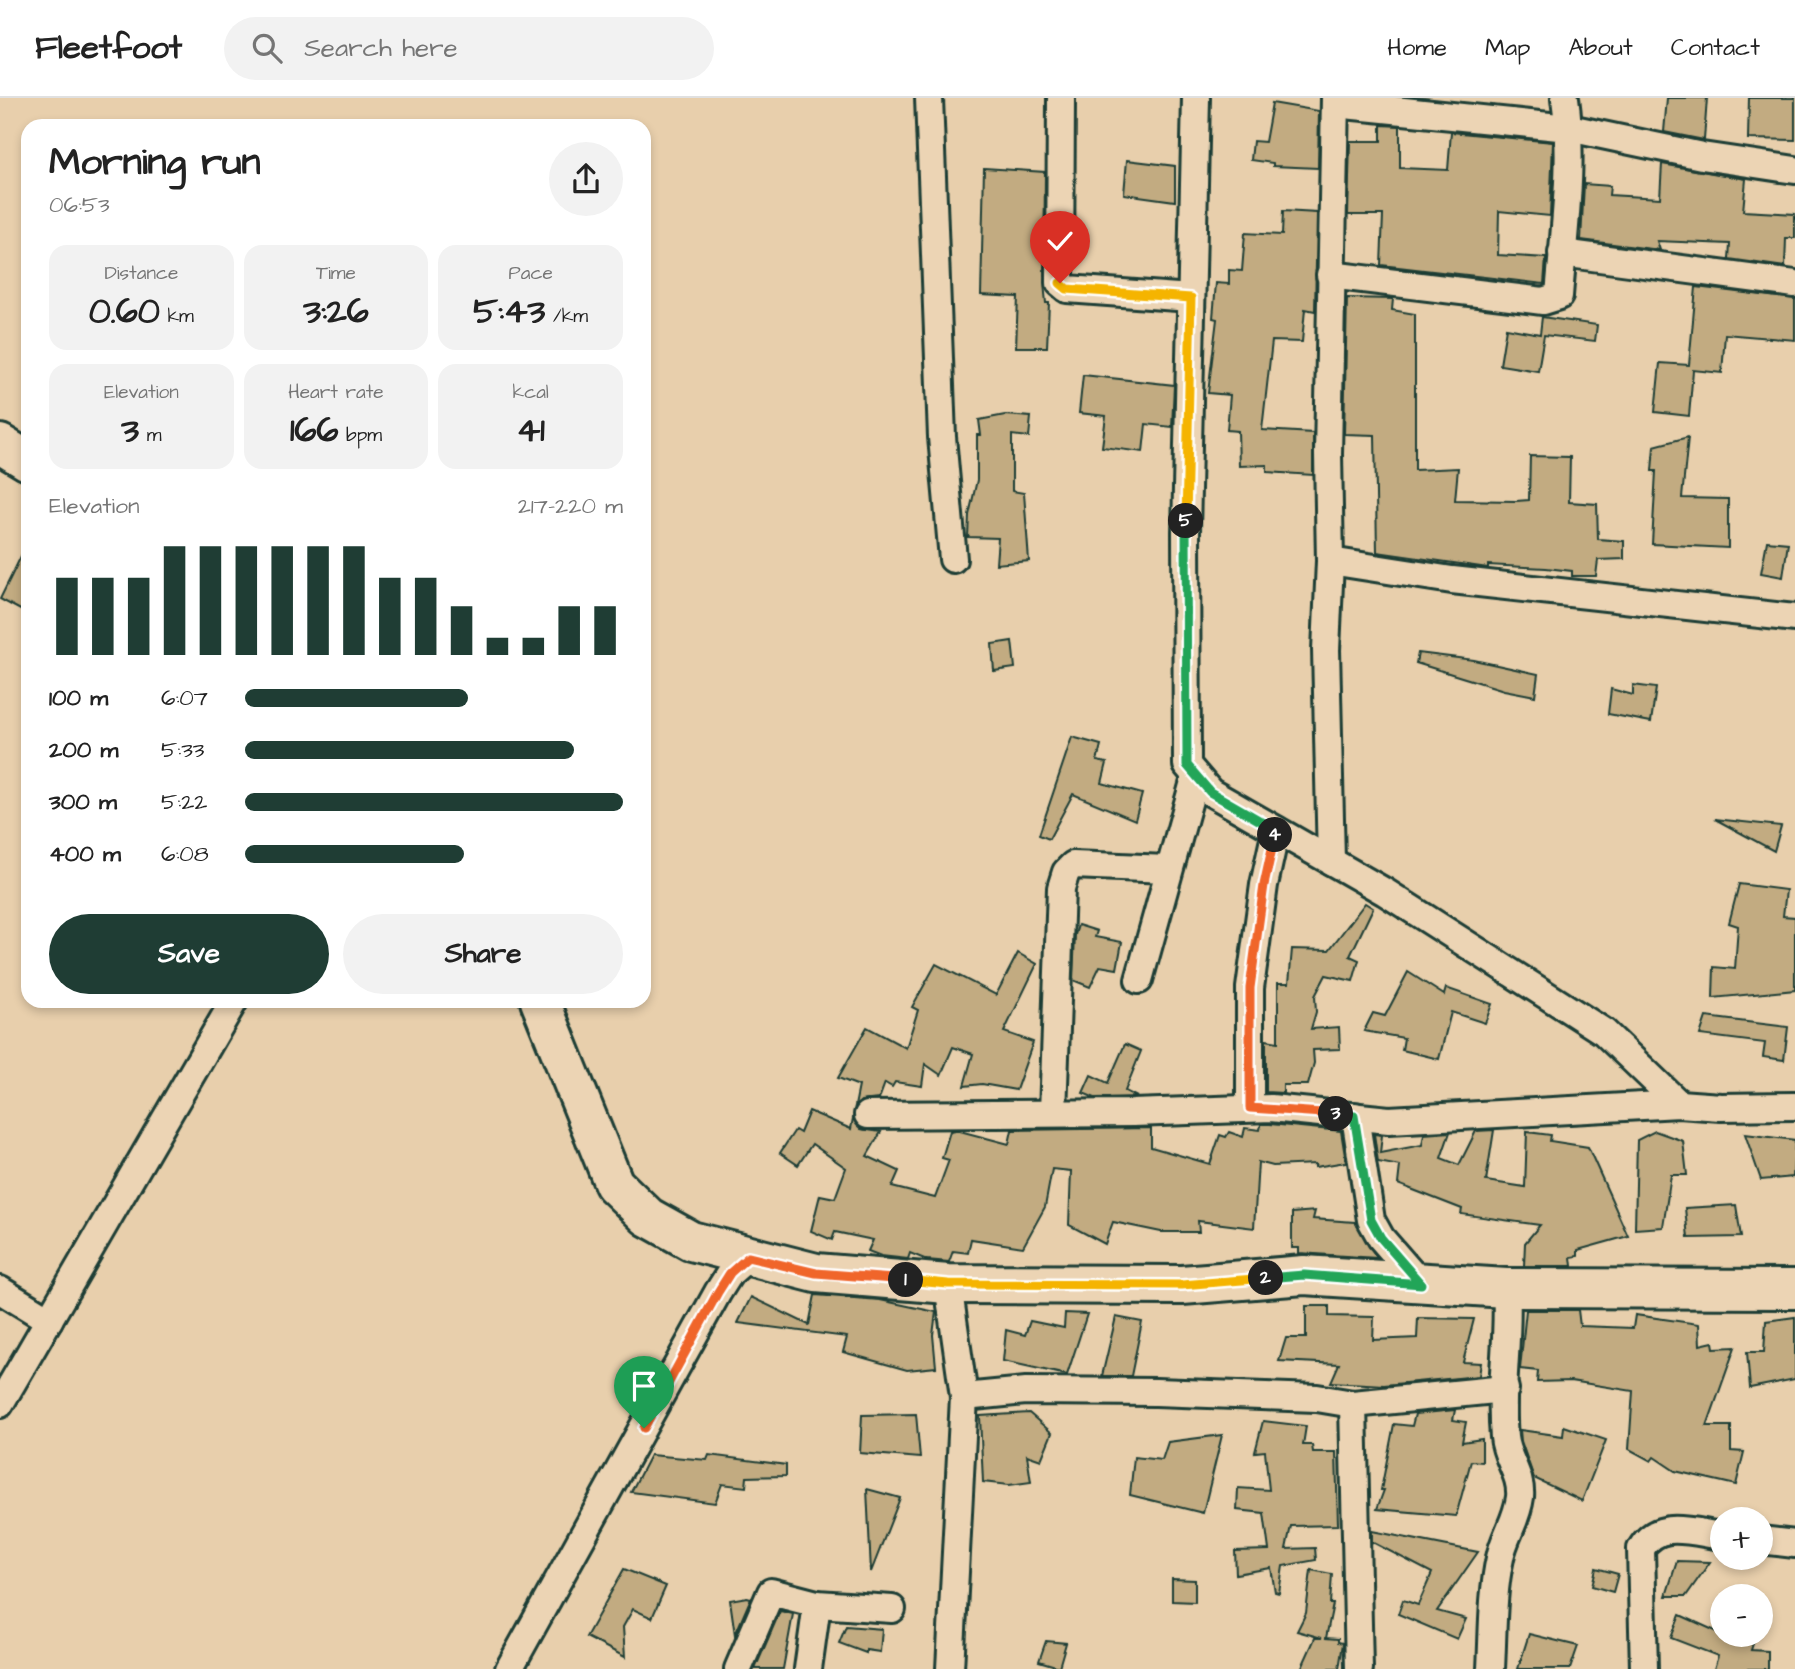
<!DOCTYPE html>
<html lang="en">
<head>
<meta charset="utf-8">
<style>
  :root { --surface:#fff; --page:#f2f2f2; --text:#222; --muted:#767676; --line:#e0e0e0; --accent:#1f3d34 }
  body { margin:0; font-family:"Architects Daughter",sans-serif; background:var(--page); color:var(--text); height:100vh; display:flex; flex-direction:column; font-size:26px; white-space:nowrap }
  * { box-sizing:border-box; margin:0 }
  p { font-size:23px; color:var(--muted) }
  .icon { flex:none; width:38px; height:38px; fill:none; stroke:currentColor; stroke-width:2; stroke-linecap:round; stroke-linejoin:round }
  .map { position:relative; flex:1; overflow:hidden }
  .details { position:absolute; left:21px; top:21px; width:630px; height:889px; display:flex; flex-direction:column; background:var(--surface); border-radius:21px; box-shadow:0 4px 10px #0003 }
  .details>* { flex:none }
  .controls { position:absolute; left:1710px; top:1409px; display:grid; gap:14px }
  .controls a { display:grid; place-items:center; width:63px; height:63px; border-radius:50%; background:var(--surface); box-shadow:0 4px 10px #0003; font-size:35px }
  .pin { position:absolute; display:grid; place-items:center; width:60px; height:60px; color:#fff; margin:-72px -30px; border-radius:50% 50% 50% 0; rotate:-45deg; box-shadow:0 0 7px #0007 }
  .pin .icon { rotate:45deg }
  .km { position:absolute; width:35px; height:35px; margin:-18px; border-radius:50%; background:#222; color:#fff; font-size:19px; line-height:35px; text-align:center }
  .round { display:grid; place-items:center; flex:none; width:74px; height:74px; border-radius:37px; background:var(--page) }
  .head { display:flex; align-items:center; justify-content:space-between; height:119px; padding:0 28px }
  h1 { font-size:38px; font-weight:800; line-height:52px }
  .stats { display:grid; grid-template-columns:repeat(3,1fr); gap:10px; height:119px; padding:7px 28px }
  .stats div { display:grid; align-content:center; border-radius:18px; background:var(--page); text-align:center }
  .stats b { font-size:35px; font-weight:800 }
  .stats small { font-size:19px; font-weight:400 }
  .stats p { font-size:19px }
  .chart { height:196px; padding:14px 28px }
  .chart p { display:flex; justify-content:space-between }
  .chart svg { width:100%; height:126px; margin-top:7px; stroke:var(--accent); stroke-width:6 }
  .cta { display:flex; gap:14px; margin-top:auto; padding:14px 28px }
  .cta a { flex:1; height:80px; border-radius:42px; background:var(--accent); color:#fff; font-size:28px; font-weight:800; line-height:80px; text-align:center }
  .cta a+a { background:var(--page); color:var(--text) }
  ul { padding:0 28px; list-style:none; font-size:23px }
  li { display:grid; grid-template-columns:112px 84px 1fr; align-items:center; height:52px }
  li i { height:18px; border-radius:9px; background:var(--accent) }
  header { display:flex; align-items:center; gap:42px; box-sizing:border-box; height:98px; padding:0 35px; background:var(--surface); border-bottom:2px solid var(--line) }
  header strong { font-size:33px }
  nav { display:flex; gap:38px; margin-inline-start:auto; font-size:24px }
  .search { width:490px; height:63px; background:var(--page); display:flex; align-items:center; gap:18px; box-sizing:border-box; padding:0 24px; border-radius:38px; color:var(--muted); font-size:26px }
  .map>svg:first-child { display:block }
  .building { fill:#c2ab81; stroke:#1f3d34; stroke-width:2 }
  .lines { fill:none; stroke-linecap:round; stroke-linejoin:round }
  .street-casing { stroke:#1f3d34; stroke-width:32 }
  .secondary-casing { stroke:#1f3d34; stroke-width:44 }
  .street { stroke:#ecd4b4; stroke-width:26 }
  .secondary { stroke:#ecd4b4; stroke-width:38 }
  .split-1-casing { stroke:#fff; stroke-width:14 }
  .split-2-casing { stroke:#fff; stroke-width:14 }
  .split-3-casing { stroke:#fff; stroke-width:14 }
  .split-4-casing { stroke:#fff; stroke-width:14 }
  .split-5-casing { stroke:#fff; stroke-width:14 }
  .split-6-casing { stroke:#fff; stroke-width:14 }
  .split-1 { stroke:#f0652b; stroke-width:9 }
  .split-2 { stroke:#f5b400; stroke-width:9 }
  .split-3 { stroke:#22a559; stroke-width:9 }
  .split-4 { stroke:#f0652b; stroke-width:9 }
  .split-5 { stroke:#22a559; stroke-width:9 }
  .split-6 { stroke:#f5b400; stroke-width:9 }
</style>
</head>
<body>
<header>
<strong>Fleetfoot</strong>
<div class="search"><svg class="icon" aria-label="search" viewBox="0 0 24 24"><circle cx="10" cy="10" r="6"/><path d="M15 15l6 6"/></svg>Search here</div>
<nav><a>Home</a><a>Map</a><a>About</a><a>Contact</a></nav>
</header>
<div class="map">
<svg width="1795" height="1571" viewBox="0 0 1795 1571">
  <rect width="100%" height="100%" fill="#e8cfac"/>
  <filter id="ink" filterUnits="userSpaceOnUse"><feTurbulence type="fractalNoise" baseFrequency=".0143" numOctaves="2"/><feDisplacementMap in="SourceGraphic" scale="14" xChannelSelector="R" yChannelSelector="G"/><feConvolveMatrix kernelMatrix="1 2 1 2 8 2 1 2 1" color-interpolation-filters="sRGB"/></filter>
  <g filter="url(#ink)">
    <g class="building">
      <polygon points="1667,0 1707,0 1704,42 1664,34"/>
      <polygon points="1749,0 1795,0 1795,42 1748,41"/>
      <polygon points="1272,5 1319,13 1318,70 1273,68 1273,65 1251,62 1253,43 1265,44"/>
      <polygon points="1381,27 1400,28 1400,70 1448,72 1451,34 1553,44 1550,118 1499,113 1498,157 1546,160 1544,186 1381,167 1383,117 1348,117 1350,43 1381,43"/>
      <polygon points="1127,62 1175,68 1175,103 1124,96"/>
      <polygon points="1662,66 1746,81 1743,113 1795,116 1795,140 1786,140 1785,169 1729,161 1730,146 1657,143 1660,152 1581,142 1584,86 1610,88 1609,97 1660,100"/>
      <polygon points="984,70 1045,74 1044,185 1046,205 1049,205 1047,249 1016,249 1018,199 981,197"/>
      <polygon points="1283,113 1317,115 1315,213 1305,211 1302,244 1272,243 1262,332 1313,335 1313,377 1267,374 1267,367 1239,368 1238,333 1227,332 1230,297 1208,295 1217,221 1213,220 1216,185 1229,186 1229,172 1242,173 1245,135 1282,137"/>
      <polygon points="1696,189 1795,201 1795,242 1725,236 1722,275 1693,272 1689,318 1655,314 1660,265 1689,267"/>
      <polygon points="1347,200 1393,201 1392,212 1415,216 1415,372 1458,370 1455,402 1516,403 1529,402 1530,358 1570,359 1569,404 1597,406 1598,441 1624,443 1624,461 1598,462 1596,478 1572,478 1572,473 1546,470 1488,467 1488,470 1377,454 1375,337 1344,336"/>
      <polygon points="1542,219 1597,227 1595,243 1544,237 1538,273 1500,267 1506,230 1540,236"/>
      <polygon points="1083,277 1174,287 1172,329 1146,326 1143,354 1102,349 1106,318 1079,315"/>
      <polygon points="1005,317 1031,319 1029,339 1012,337 1012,393 1024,395 1029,463 996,466 998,440 968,439 969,417 977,382 977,337 981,337 979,322"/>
      <polygon points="1688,339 1682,400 1728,401 1728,450 1652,446 1656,373 1652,373 1654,348"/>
      <polygon points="1767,443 1788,445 1783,479 1761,475"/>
      <polygon points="28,444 28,516 0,501"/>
      <polygon points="1012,543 1015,570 994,573 992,546"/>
      <polygon points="1418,555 1474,562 1538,576 1535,598 1504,592 1416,565"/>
      <polygon points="1633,587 1656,590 1651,624 1608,616 1611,591 1633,597"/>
      <polygon points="1072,639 1101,647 1097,663 1107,665 1102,685 1142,696 1135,722 1073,696 1049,741 1039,737"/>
      <polygon points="1715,721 1781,728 1774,753"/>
      <polygon points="1739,786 1786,792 1783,818 1795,819 1795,892 1713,900 1714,869 1735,871 1738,828 1729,825"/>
      <polygon points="1365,805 1373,810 1350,858 1359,862 1353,883 1326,877 1315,898 1316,914 1311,931 1339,929 1340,951 1313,952 1314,965 1308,987 1283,987 1283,995 1266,994 1266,942 1278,944 1278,885 1289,885 1292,851 1329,852"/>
      <polygon points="1078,827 1097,833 1095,839 1122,844 1117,871 1100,868 1090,889 1073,882 1075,837"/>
      <polygon points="1018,855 1037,866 1004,934 1033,944 1016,992 982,986 964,988 973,956 953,949 941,977 925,966 922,988 895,984 892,989 885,985 879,1001 861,1003 855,1008 859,988 838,980 867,929 906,950 918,912 912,909 936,866 996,897"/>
      <polygon points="1408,874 1444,897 1446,890 1492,906 1485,925 1451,914 1439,961 1402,952 1404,940 1364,933 1373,915 1385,918"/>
      <polygon points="1706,919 1788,929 1784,962 1763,959 1765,945 1700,937"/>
      <polygon points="1125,946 1141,953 1125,993 1137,999 1095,1000 1083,995 1091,977 1108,985"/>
      <polygon points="809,1013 851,1031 853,1020 861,1031 881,1034 867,1058 899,1073 892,1089 935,1100 949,1062 942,1060 950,1033 956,1032 1009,1046 1012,1032 1151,1030 1151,1049 1210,1066 1220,1037 1226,1039 1229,1034 1243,1039 1245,1030 1260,1032 1261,1026 1270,1026 1341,1033 1346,1064 1315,1069 1315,1066 1273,1068 1258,1064 1254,1130 1198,1123 1199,1134 1161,1134 1113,1124 1105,1146 1069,1127 1071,1073 1052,1071 1045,1109 1023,1149 971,1141 968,1155 953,1153 949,1164 927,1162 910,1155 908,1161 881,1158 868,1153 873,1142 835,1134 832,1142 811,1133 820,1097 835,1100 846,1070 812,1046 798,1067 780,1055 795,1032 800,1035"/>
      <polygon points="1494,1032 1486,1083 1525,1089 1527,1034 1551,1037 1550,1043 1588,1049 1628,1138 1578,1152 1578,1158 1571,1159 1572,1168 1524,1168 1525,1145 1540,1127 1461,1116 1462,1111 1398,1086 1400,1068 1378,1064 1374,1036 1382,1037 1380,1055 1422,1047 1424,1036 1450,1034 1441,1060 1459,1067 1476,1033"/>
      <polygon points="1655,1033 1683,1043 1687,1077 1671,1077 1663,1129 1635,1131 1637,1042"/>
      <polygon points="1745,1036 1795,1042 1793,1079 1761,1082"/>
      <polygon points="1736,1107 1741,1139 1688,1140 1685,1110"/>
      <polygon points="1315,1113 1313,1121 1355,1124 1377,1160 1299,1155 1299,1150 1292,1150 1292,1115"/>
      <polygon points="815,1197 880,1202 936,1214 933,1237 936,1269 907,1272 843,1254 847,1239 738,1225 751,1199 809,1227"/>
      <polygon points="1306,1208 1329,1208 1329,1218 1374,1219 1373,1242 1417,1240 1418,1220 1474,1221 1463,1264 1481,1265 1479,1278 1384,1287 1331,1284 1339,1266 1279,1263 1286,1240 1306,1240"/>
      <polygon points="1526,1212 1578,1212 1580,1228 1633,1230 1635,1217 1699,1226 1700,1247 1713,1244 1714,1250 1735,1249 1707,1328 1731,1328 1731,1353 1744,1354 1736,1387 1675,1373 1654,1359 1651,1363 1629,1351 1633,1293 1571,1283 1537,1284 1538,1273 1520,1271"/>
      <polygon points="1065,1215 1087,1216 1067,1277 1003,1263 1006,1232 1025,1237 1030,1223 1064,1230"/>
      <polygon points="1116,1219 1142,1224 1131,1278 1102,1278"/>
      <polygon points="1795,1219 1795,1281 1750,1290 1747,1254 1764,1254 1766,1223"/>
      <polygon points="1455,1312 1453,1322 1466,1324 1462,1344 1482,1341 1482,1364 1471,1363 1456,1418 1377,1411 1384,1392 1381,1392 1394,1326 1412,1328 1415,1316"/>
      <polygon points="1029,1315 1052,1335 1041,1362 1027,1357 1031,1384 1009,1387 983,1384 980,1318"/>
      <polygon points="916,1316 920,1360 860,1355 862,1317"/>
      <polygon points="1263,1323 1306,1328 1303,1347 1312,1347 1313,1354 1336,1354 1338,1427 1291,1428 1286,1451 1315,1450 1316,1462 1283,1468 1279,1495 1275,1494 1271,1470 1236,1476 1235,1453 1269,1452 1264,1415 1237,1412 1238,1390 1269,1392 1265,1353 1255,1354"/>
      <polygon points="1564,1328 1606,1342 1582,1403 1534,1380 1521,1343 1520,1332 1563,1338"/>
      <polygon points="1222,1337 1203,1415 1130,1397 1134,1359 1162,1362 1168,1344"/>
      <polygon points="650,1357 707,1362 709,1357 786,1367 786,1378 747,1379 746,1389 722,1386 715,1405 631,1394"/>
      <polygon points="867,1391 900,1400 871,1474"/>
      <polygon points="1372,1433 1478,1454 1437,1513 1466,1521 1457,1541 1398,1516 1403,1502 1418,1507 1432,1475 1372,1444"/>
      <polygon points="1677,1463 1710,1464 1686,1498 1666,1498"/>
      <polygon points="1596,1470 1618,1476 1613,1494 1592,1488"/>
      <polygon points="624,1471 666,1488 652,1520 633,1511 623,1529 625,1559 586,1539"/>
      <polygon points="1311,1472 1332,1476 1330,1506 1333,1506 1326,1540 1338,1541 1338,1544 1343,1545 1339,1571 1301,1571 1315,1540 1322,1540 1297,1533 1306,1515"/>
      <polygon points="1172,1481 1195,1482 1195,1504 1172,1503"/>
      <polygon points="747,1499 751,1500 735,1537 730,1502"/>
      <polygon points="780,1513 793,1516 783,1571 755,1571"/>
      <polygon points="1680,1517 1722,1536 1756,1536 1751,1552 1768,1553 1768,1571 1714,1571 1718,1558 1671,1540"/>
      <polygon points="846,1528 882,1531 880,1554 866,1552 866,1555 839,1545"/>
      <polygon points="1529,1536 1578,1548 1570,1571 1518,1571"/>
      <polygon points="1046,1543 1066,1545 1059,1569 1039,1563"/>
    </g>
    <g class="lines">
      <defs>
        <g id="street">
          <polyline points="929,0 942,339 953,461"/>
          <polyline points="1061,0 1060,185 1067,191 1191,200"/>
          <polyline points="1196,0 1186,434 1187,667 1210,694 1385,794 1604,934 1679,1006"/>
          <polyline points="1335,6 1569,30 1702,58 1795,72"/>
          <polyline points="1562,155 1795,186"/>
          <path d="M1330,177l213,26 16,-5c5,-65 15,-134 6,-198"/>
          <polyline points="1330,463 1452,482 1795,520"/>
          <polyline points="1331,763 1326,552 1330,463 1328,356 1335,0"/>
          <polyline points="1139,882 1195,680"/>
          <polyline points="1250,1010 1250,890 1264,787 1276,732"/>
          <polyline points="1053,1015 1061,790 1066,774 1073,767 1167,771"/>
          <polyline points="868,1017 1133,1015 1271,1010 1389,1022 1679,1006 1721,1009 1795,1008"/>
          <polyline points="1355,1018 1371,1122 1381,1140 1421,1186"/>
          <polyline points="948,1186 964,1299 1026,1293 1156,1294 1317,1300 1353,1306 1505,1291"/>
          <polyline points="0,1192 49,1222"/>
          <polyline points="0,1306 234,903"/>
          <polyline points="1353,1306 1359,1571"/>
          <polyline points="1760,1442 1795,1446"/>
          <polyline points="817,1506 892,1511"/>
          <polyline points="509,1571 718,1194 730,1175 748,1159"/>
          <polyline points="738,1571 771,1494 817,1506 808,1571"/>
          <polyline points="950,1571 964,1299"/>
          <path d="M1491,1571c2,-37 1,-75 9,-111 4,-22 17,-37 20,-61 2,-22 -14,-38 -16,-60 -5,-50 6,-100 2,-149"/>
          <path d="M1644,1571l-3,-120c17,-30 50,-17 81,-13"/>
        </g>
        <g id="secondary">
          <polyline points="0,346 28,363"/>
          <polyline points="540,903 614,1086 648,1119 691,1143 816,1175 948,1186 1182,1187 1304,1177 1506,1190 1795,1191"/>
        </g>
      </defs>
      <use href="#street" class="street-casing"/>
      <use href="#secondary" class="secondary-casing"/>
      <use href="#street" class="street"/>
      <use href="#secondary" class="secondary"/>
    </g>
  </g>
  <g class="lines" filter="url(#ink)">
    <defs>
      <polyline id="split-1" points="644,1330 718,1194 730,1175 748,1159 816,1175 906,1182"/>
      <polyline id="split-2" points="906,1182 948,1186 1182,1187 1266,1180"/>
      <polyline id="split-3" points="1266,1180 1304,1177 1421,1186 1381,1140 1371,1122 1354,1018 1336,1016"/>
      <polyline id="split-4" points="1275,737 1264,787 1250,890 1250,1010 1336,1016"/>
      <polyline id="split-5" points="1186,423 1187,667 1210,694 1276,732 1275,737"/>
      <polyline id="split-6" points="1060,185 1067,191 1191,200 1186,423"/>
    </defs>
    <use href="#split-1" class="split-1-casing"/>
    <use href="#split-2" class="split-2-casing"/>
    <use href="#split-3" class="split-3-casing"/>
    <use href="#split-4" class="split-4-casing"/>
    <use href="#split-5" class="split-5-casing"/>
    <use href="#split-6" class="split-6-casing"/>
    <use href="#split-1" class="split-1"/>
    <use href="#split-2" class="split-2"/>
    <use href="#split-3" class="split-3"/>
    <use href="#split-4" class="split-4"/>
    <use href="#split-5" class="split-5"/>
    <use href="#split-6" class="split-6"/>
  </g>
</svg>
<div class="controls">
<a>+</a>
<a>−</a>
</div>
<div class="pin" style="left:644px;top:1330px;background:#1e9e55"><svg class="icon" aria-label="arrive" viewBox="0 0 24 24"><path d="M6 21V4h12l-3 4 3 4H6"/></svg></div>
<div class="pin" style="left:1060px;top:185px;background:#d93025"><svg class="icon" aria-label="check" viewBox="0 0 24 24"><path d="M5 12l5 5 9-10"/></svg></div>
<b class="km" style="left:906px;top:1182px">1</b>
<b class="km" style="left:1266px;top:1180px">2</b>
<b class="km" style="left:1336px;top:1016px">3</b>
<b class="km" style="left:1275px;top:737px">4</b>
<b class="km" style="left:1186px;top:423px">5</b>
<section class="details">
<div class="head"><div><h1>Morning run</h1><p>06:53</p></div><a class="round"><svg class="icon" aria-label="share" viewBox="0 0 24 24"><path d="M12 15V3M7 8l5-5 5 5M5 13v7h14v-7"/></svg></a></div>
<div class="stats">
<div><p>Distance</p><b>0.60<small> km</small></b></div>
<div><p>Time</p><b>3:26</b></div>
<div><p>Pace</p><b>5:43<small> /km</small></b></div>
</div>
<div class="stats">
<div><p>Elevation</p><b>3<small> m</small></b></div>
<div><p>Heart rate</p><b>166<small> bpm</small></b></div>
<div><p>kcal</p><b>41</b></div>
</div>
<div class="chart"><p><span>Elevation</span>217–220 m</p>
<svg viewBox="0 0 160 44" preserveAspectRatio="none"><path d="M5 44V17M15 44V17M25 44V17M35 44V6M45 44V6M55 44V6M65 44V6M75 44V6M85 44V6M95 44V17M105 44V17M115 44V27M125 44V38M135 44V38M145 44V27M155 44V27"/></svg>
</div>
<ul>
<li><b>100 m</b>6:07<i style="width:59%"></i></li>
<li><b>200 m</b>5:33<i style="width:87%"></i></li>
<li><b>300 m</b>5:22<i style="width:100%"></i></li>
<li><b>400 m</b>6:08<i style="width:58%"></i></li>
</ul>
<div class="cta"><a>Save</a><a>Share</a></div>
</section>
</div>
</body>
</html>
